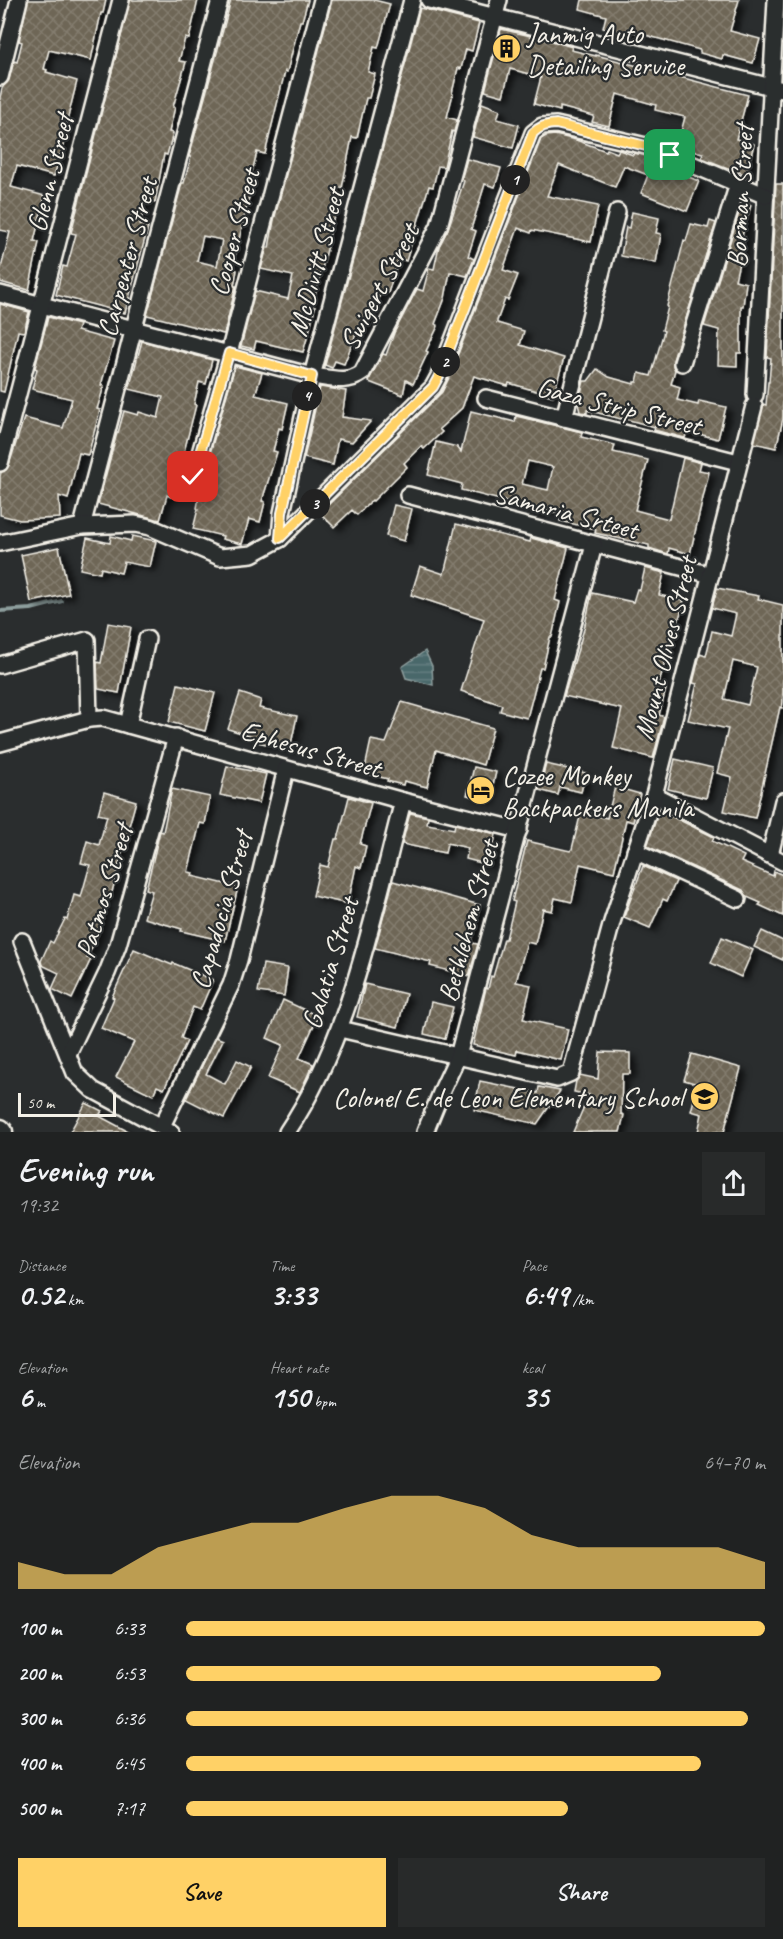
<!DOCTYPE html>
<html lang="en">
<head>
<meta charset="utf-8">
<style>
  :root { --surface:#202222; --page:#282a2a; --text:#f1f3f6; --muted:#a2a4a5; --accent:#ffd166 }
  body { margin:0; font-family:Caveat,sans-serif; background:var(--page); color:var(--text); height:100vh; display:flex; flex-direction:column; font-size:22px; white-space:nowrap }
  * { box-sizing:border-box; margin:0 }
  p { font-size:20px; color:var(--muted) }
  .icon { flex:none; width:33px; height:33px; fill:none; stroke:currentColor; stroke-width:2; stroke-linecap:round; stroke-linejoin:round }
  .map { position:relative; height:1132px; overflow:hidden }
  .details { display:flex; flex-direction:column; background:var(--surface); flex:1 }
  .details>* { flex:none }
  .scale { position:absolute; left:18px; bottom:15px; width:98px; box-sizing:border-box; padding-left:6px; border:3px solid #f4f1e8; border-top:0; font-size:16px; line-height:21px; white-space:nowrap; color:#f4f1e8; -webkit-text-stroke:4px #2a2d2e; paint-order:stroke }
  .pin { position:absolute; display:grid; place-items:center; width:51px; height:51px; color:#fff; margin:-26px; border-radius:12px; box-shadow:0 3px 9px #0006 }
  .km { position:absolute; width:30px; height:30px; margin:-15px; border-radius:50%; background:#222; color:#fff; font-size:16px; line-height:30px; text-align:center }
  .round { display:grid; place-items:center; flex:none; width:63px; height:63px; border-radius:0px; background:var(--page) }
  .overview { display:flex; align-items:center; justify-content:space-between; height:102px; padding:0 18px }
  h1 { font-size:33px; font-weight:600; line-height:45px }
  .metrics { display:grid; grid-template-columns:repeat(3,1fr); gap:9px; height:102px; padding:6px 18px }
  .metrics div { display:grid; align-content:center }
  .metrics b { font-size:30px; font-weight:600 }
  .metrics small { font-size:16px; font-weight:400 }
  .metrics p { font-size:16px }
  .chart { height:168px; padding:12px 18px }
  .chart p { display:flex; justify-content:space-between }
  .chart svg { width:100%; height:108px; margin-top:6px; fill:var(--accent); opacity:.7 }
  .cta { display:flex; gap:12px; margin-top:auto; padding:12px 18px }
  .cta a { flex:1; height:69px; border-radius:0px; background:var(--accent); color:#111; font-size:24px; font-weight:600; line-height:69px; text-align:center }
  .cta a+a { background:var(--page); color:var(--text) }
  ul { padding:0 18px; list-style:none; font-size:20px }
  li { display:grid; grid-template-columns:96px 72px 1fr; align-items:center; height:45px }
  li i { height:15px; border-radius:8px; background:var(--accent) }
  .map>svg:first-child { display:block }
  .water { fill:url(#water-rules); stroke:#8d9e9d; stroke-width:1.5 }
  .lines { fill:none; stroke-linecap:round; stroke-linejoin:round }
  .stream { stroke:#8d9e9d; stroke-width:4 }
  .building { fill:url(#building-cross-hatch); stroke:#f4f1e8; stroke-width:1.5; fill-rule:evenodd; filter:url(#shadow) }
  .minor-casing { stroke:#f4f1e8; stroke-width:20 }
  .highway-casing { stroke:#f4f1e8; stroke-width:27 }
  .minor { stroke:#2a2d2e; stroke-width:15 }
  .highway { stroke:#2a2d2e; stroke-width:22 }
  .route-casing { stroke:#fff; stroke-width:12 }
  .route { stroke:#ffd166; stroke-width:8 }
  .labels { text-anchor:middle; dominant-baseline:central; stroke-width:4.5; stroke-linejoin:round; paint-order:stroke }
  .poi-label { font-size:28px; fill:#f4f1e8; stroke:#2a2d2e; text-anchor:start }
  .street-label { font-size:28px; fill:#f4f1e8; stroke:#2a2d2e }
</style>
</head>
<body>
<div class="map">
<svg width="783" height="1132" viewBox="0 0 783 1132">
  <defs>
    <pattern id="water-rules" width="6" height="5" patternUnits="userSpaceOnUse" patternTransform="scale(1.5)"><rect width="6" height="5" fill="#49676b"/><path d="M0 2.5h6" fill="none" stroke="#647d80"/></pattern>
    <pattern id="building-cross-hatch" width="8" height="8" patternUnits="userSpaceOnUse" patternTransform="scale(1.5)"><rect width="8" height="8" fill="#6e6656"/><path d="M0 0l8 8M0 8l8-8" fill="none" stroke="#837c6e"/></pattern>
    <filter id="shadow"><feDropShadow dx="6" dy="4" stdDeviation="3" flood-color="#0009"/></filter>
  </defs>
  <rect width="100%" height="100%" fill="#2a2d2e"/>
  <filter id="ink" filterUnits="userSpaceOnUse"><feTurbulence type="fractalNoise" baseFrequency=".0167" numOctaves="2"/><feDisplacementMap in="SourceGraphic" scale="12" xChannelSelector="R" yChannelSelector="G"/><feConvolveMatrix kernelMatrix="1 2 1 2 8 2 1 2 1" color-interpolation-filters="sRGB"/></filter>
  <g filter="url(#ink)">
    <polygon class="water" points="425,651 432,666 433,685 406,678 402,667"/>
    <g class="lines">
      <polyline class="stream" points="0,611 31,609 62,601"/>
    </g>
    <g class="building">
      <polygon points="28,0 106,0 103,13 101,13 91,60 49,50 44,69 47,70 46,72 77,81 65,129 68,130 54,176 17,166 11,187 45,196 34,241 39,242 29,290 0,282 0,272 10,232 0,230 0,97 2,88 9,80 14,61 17,62 22,42 19,41"/>
      <polygon points="130,0 198,0 189,39 185,38 179,61 186,62 173,107 175,107 169,132 173,133 167,155 164,154 155,202 146,199 140,225 148,227 125,313 56,295 63,266 67,267 76,234 71,233"/>
      <path d="M231,0h77l-6,21h-2l-13,51 -2,-1 -20,83 -8,-2 -6,24h3l-22,93 5,1 -3,16h2l-12,48 -77,-19 35,-132h2l7,-26h-2zM203,236l19,4 -5,26 -20,-5z"/>
      <polygon points="332,0 374,0 390,4 378,48 374,47 368,72 375,74 369,98 366,98 357,138 352,137 342,188 338,187 332,211 335,212 329,237 330,238 312,307 315,307 310,328 303,352 256,341 254,349 241,346 255,291 288,299 293,276 261,269 267,247 269,248 274,220"/>
      <polygon points="582,0 739,0 730,31 760,39 753,63 723,55 722,59 700,53 700,50 627,30 626,35 603,28 606,16 580,9"/>
      <polygon points="420,8 479,23 472,51 466,49 461,69 458,68 452,93 453,94 447,117 457,120 454,132 452,131 444,167 438,166 433,187 429,186 406,261 399,258 388,293 381,291 375,310 371,309 361,336 356,334 344,364 335,361 332,368 325,365"/>
      <polygon points="501,29 552,41 572,47 571,50 596,56 596,55 748,95 736,139 754,144 746,175 702,158 703,153 677,147 685,117 655,110 656,105 617,94 609,126 592,122 594,116 560,107 560,111 534,104 541,77 510,69 503,96 485,91"/>
      <polygon points="482,103 500,110 497,119 519,125 513,148 473,137"/>
      <polygon points="555,135 576,140 606,151 607,149 617,153 619,150 633,155 634,153 643,155 674,167 673,171 699,181 687,211 641,193 648,175 624,166 615,187 559,165 547,196 598,206 591,242 532,230 531,233 518,228 503,270 518,275 508,300 505,299 497,321 497,323 524,331 520,345 564,358 553,396 509,383 508,386 474,376 462,408 439,429 442,432 424,449 421,446 404,463 407,467 373,501 372,500 357,515 352,510 334,527 320,513 442,392 448,380 541,139 546,136"/>
      <polygon points="467,159 501,168 495,187 485,184 471,229 476,231 468,256 474,259 467,276 450,272 445,298 435,324 438,326 426,351 428,352 413,384 406,380 403,395 369,382 370,378 383,354 386,355 394,333 417,289 423,291 429,268 434,269 439,246 448,229 464,181 461,180"/>
      <polygon points="776,184 783,184 783,419 776,448 754,443 763,404 766,405 768,382 769,382 771,358 767,357"/>
      <polygon points="742,203 751,205 742,236 745,237 735,280 746,283 743,306 741,306 741,353 737,353 737,366 718,365 719,330 704,326"/>
      <polygon points="632,212 659,218 656,233 661,234 656,263 621,256 626,227 629,228"/>
      <polygon points="710,221 716,223 673,360 673,366 675,370 671,384 680,387 677,400 698,405 699,401 726,407 718,439 687,431 685,438 654,430 655,427 622,418 621,419 587,410 587,413 580,412 578,404 584,381 588,381 597,369 609,377 634,384 634,382 637,382 639,373 651,376 664,331 662,330 668,307 667,306 684,240 686,241 691,224 708,228"/>
      <polygon points="0,304 29,312 24,332 18,331 4,392 0,391"/>
      <polygon points="48,317 79,325 77,331 114,341 101,385 104,386 97,409 100,410 88,455 79,453 68,499 59,496 60,518 20,520 0,515 0,476 1,472 6,470 9,465 24,418 63,428 72,399 32,389 37,369 35,368"/>
      <polygon points="142,341 212,360 206,384 199,382 194,404 196,405 178,475 171,497 167,495 160,520 98,504 117,433 118,433 124,411 138,415 139,412 158,418 163,397 129,389"/>
      <polygon points="235,366 262,373 255,395 288,403 282,429 279,428 273,451 277,452 262,501 265,502 260,522 249,519 242,544 222,539 223,536 193,529 198,509 197,508 202,481"/>
      <polygon points="320,387 346,391 342,417 371,421 352,442 338,439 333,465 304,458"/>
      <path d="M471,411l44,11 1,-6 66,16 -1,5 34,8 -2,7 35,8 -13,50 34,9 14,-61 18,5 -2,7 10,2 -19,82 -21,-6 -1,6 -19,-6v-3l-54,-12 1,-4 -36,-8 2,-7 -21,-5 -1,4 -13,-3 1,-3 -67,-17 1,-6 -34,-9 8,-33 21,5 4,5zM528,461l25,6 -5,23 -26,-6z"/>
      <polygon points="394,505 412,509 404,541 386,536"/>
      <polygon points="456,524 530,542 531,538 568,548 555,600 560,602 552,637 550,637 543,668 540,668 527,718 500,711 502,705 461,691 484,619 411,595 420,566 444,574"/>
      <polygon points="111,536 131,541 132,536 156,541 150,567 124,562 121,573 101,568 100,573 80,569 87,538 110,543"/>
      <polygon points="59,547 69,594 31,602 21,555"/>
      <polygon points="645,568 664,573 659,595 684,601 670,651 668,650 658,687 666,689 659,715 664,717 653,758 613,748 622,709 564,696 584,629 592,593 633,602 637,589 640,590"/>
      <path d="M717,588l42,8 -1,3 25,6v97l-1,6 -2,-1 -25,111 -31,-7 8,-34 -15,-4 11,-44 -40,-9 9,-36 -4,-1 7,-29 6,2 6,-25 19,5 5,-22 -24,-6zM733,661l24,6 -9,38 -24,-6z"/>
      <polygon points="108,623 131,627 119,693 98,689 97,662 101,663"/>
      <polygon points="178,684 215,693 205,731 169,722"/>
      <polygon points="240,693 261,700 259,708 297,716 290,749 257,742 258,738 228,729"/>
      <polygon points="402,702 493,728 483,765 436,750 427,787 404,781 403,785 387,781 388,779 364,773 371,740 386,743"/>
      <polygon points="675,759 713,768 706,798 668,789"/>
      <polygon points="546,764 586,773 581,792 560,787 558,795 539,790"/>
      <polygon points="227,766 266,774 259,803 220,795"/>
      <polygon points="474,767 496,772 489,801 467,795"/>
      <polygon points="615,787 640,794 633,822 626,820 614,872 580,864 572,902 555,898 552,911 543,909 535,944 527,942 516,982 531,985 523,1019 568,1029 561,1060 517,1050 516,1055 473,1045 486,988 488,989 491,976 493,977 504,939 506,939 515,902 512,901 527,841 570,851 572,849 581,812 607,818"/>
      <polygon points="172,789 210,797 205,824 200,823 188,872 193,873 192,876 238,887 225,941 181,931 182,929 144,918 152,891 146,889 160,831 163,832"/>
      <polygon points="104,792 136,801 129,826 132,827 127,846 124,845 111,896 107,894 98,934 87,958 91,959 72,999 52,989 59,973 42,965 41,961 50,941 53,943 65,919 67,920 74,895 81,897 90,865 81,863 87,841 99,845 107,816 98,814"/>
      <polygon points="349,797 371,803 360,844 366,846 361,868 356,866 348,904 313,896 320,865 328,867 335,839 338,839"/>
      <polygon points="659,810 714,837 712,841 744,856 741,862 773,876 774,871 783,875 783,916 759,905 761,903 747,897 743,890 734,886 647,846"/>
      <polygon points="410,813 428,817 427,824 454,829 455,824 496,834 489,865 466,859 468,848 447,843 445,853 402,844"/>
      <polygon points="643,866 676,881 667,901 663,899 650,928 624,917"/>
      <polygon points="393,881 480,905 471,943 478,944 469,976 430,966 431,962 375,948"/>
      <polygon points="762,931 783,941 783,960 754,947"/>
      <polygon points="722,937 753,950 741,977 711,963"/>
      <polygon points="134,949 172,965 173,963 213,980 200,1010 193,1007 181,1038 187,1041 164,1089 157,1086 153,1095 116,1077 134,1042 101,1028 114,998 112,997"/>
      <polygon points="263,964 288,968 284,996 258,992"/>
      <polygon points="365,984 406,994 398,1027 357,1017"/>
      <polygon points="283,1000 318,1016 299,1058 313,1064 300,1092 268,1078 283,1045 267,1038"/>
      <polygon points="431,1002 453,1007 445,1039 424,1034"/>
      <polygon points="216,1037 223,1040 206,1074 225,1084 237,1060 251,1067 224,1118 186,1099"/>
      <polygon points="600,1052 630,1053 630,1074 622,1074 621,1114 624,1115 620,1132 573,1132 589,1095 574,1092 576,1081 580,1075 598,1079"/>
      <polygon points="692,1054 741,1068 724,1132 698,1132 702,1114 691,1111 698,1084 684,1080"/>
      <polygon points="480,1081 538,1093 539,1087 560,1091 537,1124 474,1110"/>
      <polygon points="86,1103 102,1111 99,1116 129,1132 70,1132"/>
    </g>
    <g class="lines">
      <defs>
        <g id="minor">
          <polyline points="429,0 783,90"/>
          <polyline points="0,77 19,0"/>
          <path d="M0,294l312,82c18,2 35,8 50,-3l77,-147 60,-226"/>
          <polyline points="682,363 738,184"/>
          <polyline points="755,395 776,0"/>
          <polyline points="486,398 738,462"/>
          <polyline points="564,418 617,212"/>
          <polyline points="0,463 121,0"/>
          <polyline points="193,477 229,353 322,0"/>
          <polyline points="408,495 711,575"/>
          <polyline points="82,526 220,0"/>
          <polyline points="280,539 282,513 312,376 412,0"/>
          <polyline points="0,543 82,526 135,524 150,527 220,557 252,554 280,539 433,387 439,376 533,133 542,126 556,125 646,146 670,155 766,196"/>
          <polyline points="0,665 87,640 89,719"/>
          <polyline points="128,725 147,639"/>
          <polyline points="0,743 89,719 103,718 403,801 519,830"/>
          <polyline points="654,795 783,862"/>
          <polyline points="635,851 738,899"/>
          <polyline points="770,855 783,801"/>
          <polyline points="22,941 75,1073 93,1090 171,1132"/>
          <polyline points="340,1029 557,1079 571,1073 612,922 654,795 754,406"/>
          <polyline points="68,1054 107,973 118,945 176,737"/>
          <polyline points="162,1126 231,985 239,960 286,769"/>
          <path d="M287,1132c64,-95 87,-221 116,-331"/>
          <polyline points="425,1132 443,1088 458,1056 594,545"/>
        </g>
        <polyline id="highway" points="0,1131 1,1132"/>
      </defs>
      <use href="#minor" class="minor-casing"/>
      <use href="#highway" class="highway-casing"/>
      <use href="#minor" class="minor"/>
      <use href="#highway" class="highway"/>
    </g>
  </g>
  <g class="lines" filter="url(#ink)">
    <defs>
      <path id="route" d="M193,477l36,-124 83,23 -30,137 -2,25 153,-151 6,-11 94,-243c7,-7 14,-9 23,-9l90,22 24,9"/>
    </defs>
    <use href="#route" class="route-casing"/>
    <use href="#route" class="route"/>
  </g>
  <defs>
    <symbol id="building-disc" viewBox="-11 -11 22 22"><circle r="9.5" fill="#ffd166" stroke="#2a2d2e"/><path d="M-4-6H4V6H1V3H-1V6H-4ZM-2.5-4.3h1.7v1.8h-1.7ZM.8-4.3h1.7v1.8H.8ZM-2.5-1h1.7V.8h-1.7ZM.8-1h1.7V.8H.8Z" fill="#111"/></symbol>
    <symbol id="hotel-disc" viewBox="-11 -11 22 22"><circle r="9.5" fill="#ffd166" stroke="#2a2d2e"/><path d="M-6-4.5h1.5V1H6V5H4.5V3h-9V5H-6ZM-4 0a1.8 1.8 0 1 1 3.6 0ZM.5 0V-2.5h3Q6-2.5 6 0Z" fill="#111"/></symbol>
    <symbol id="school-disc" viewBox="-11 -11 22 22"><circle r="9.5" fill="#ffd166" stroke="#2a2d2e"/><path d="M0-5L7-2L0 1L-7-2ZM-4 1L0 2.5L4 1V4Q0 6-4 4Z" fill="#111"/></symbol>
  </defs>
  <g fill-rule="evenodd">
    <use href="#building-disc" x="490" y="32" width="33" height="33"/>
    <use href="#hotel-disc" x="464" y="774" width="33" height="33"/>
    <use href="#school-disc" x="688" y="1080" width="33" height="33"/>
  </g>
  <g class="labels">
    <g class="poi-label">
      <text x="527" y="33">Janmig Auto<tspan x="527" dy="32">Detailing Service</tspan></text>
      <text x="502" y="775">Cozee Monkey<tspan x="502" dy="32">Backpackers Manila</tspan></text>
      <text x="683" y="1097" text-anchor="end">Colonel E. de Leon Elementary School</text>
    </g>
    <g class="street-label">
      <text transform="translate(50 173) rotate(-76)">Glenn Street</text>
      <text transform="translate(740 196) rotate(-87)">Borman Street</text>
      <text transform="translate(234 232) rotate(-75)">Cooper Street</text>
      <text transform="translate(127 257) rotate(-75)">Carpenter Street</text>
      <text transform="translate(316 262) rotate(-75)">McDivitt Street</text>
      <text transform="translate(379 287) rotate(-62)">Swigert Street</text>
      <text transform="translate(619 406) rotate(14)">Gaza Strip Street</text>
      <text transform="translate(566 511) rotate(15)">Samaria Srteet</text>
      <text transform="translate(665 648) rotate(-76)">Mount Olives Street</text>
      <text transform="translate(311 749) rotate(16)">Ephesus Street</text>
      <text transform="translate(104 891) rotate(-73)">Patmos Street</text>
      <text transform="translate(221 910) rotate(-74)">Capadocia Street</text>
      <text transform="translate(468 921) rotate(-75)">Bethlehem Street</text>
      <text transform="translate(330 963) rotate(-73)">Galatia Street</text>
    </g>
  </g>
</svg>
<div class="scale">50 m</div>
<div class="pin" style="left:670px;top:155px;background:#1e9e55"><svg class="icon" aria-label="arrive" viewBox="0 0 24 24"><path d="M6 21V4h12l-3 4 3 4H6"/></svg></div>
<div class="pin" style="left:193px;top:477px;background:#d93025"><svg class="icon" aria-label="check" viewBox="0 0 24 24"><path d="M5 12l5 5 9-10"/></svg></div>
<b class="km" style="left:515px;top:180px">1</b>
<b class="km" style="left:445px;top:362px">2</b>
<b class="km" style="left:315px;top:504px">3</b>
<b class="km" style="left:307px;top:396px">4</b>
</div>
<section class="details">
<div class="overview"><div><h1>Evening run</h1><p>19:32</p></div><a class="round"><svg class="icon" aria-label="share" viewBox="0 0 24 24"><path d="M12 15V3M7 8l5-5 5 5M5 13v7h14v-7"/></svg></a></div>
<div class="metrics">
<div><p>Distance</p><b>0.52<small> km</small></b></div>
<div><p>Time</p><b>3:33</b></div>
<div><p>Pace</p><b>6:49<small> /km</small></b></div>
</div>
<div class="metrics">
<div><p>Elevation</p><b>6<small> m</small></b></div>
<div><p>Heart rate</p><b>150<small> bpm</small></b></div>
<div><p>kcal</p><b>35</b></div>
</div>
<div class="chart"><p><span>Elevation</span>64–70 m</p>
<svg viewBox="0 0 160 44" preserveAspectRatio="none"><path d="M0 44V33L10 38L20 38L30 27L40 22L50 17L60 17L70 11L80 6L90 6L100 11L110 22L120 27L130 27L140 27L150 27L160 33V44z"/></svg>
</div>
<ul>
<li><b>100 m</b>6:33<i style="width:100%"></i></li>
<li><b>200 m</b>6:53<i style="width:82%"></i></li>
<li><b>300 m</b>6:36<i style="width:97%"></i></li>
<li><b>400 m</b>6:45<i style="width:89%"></i></li>
<li><b>500 m</b>7:17<i style="width:66%"></i></li>
</ul>
<div class="cta"><a>Save</a><a>Share</a></div>
</section>
</body>
</html>
